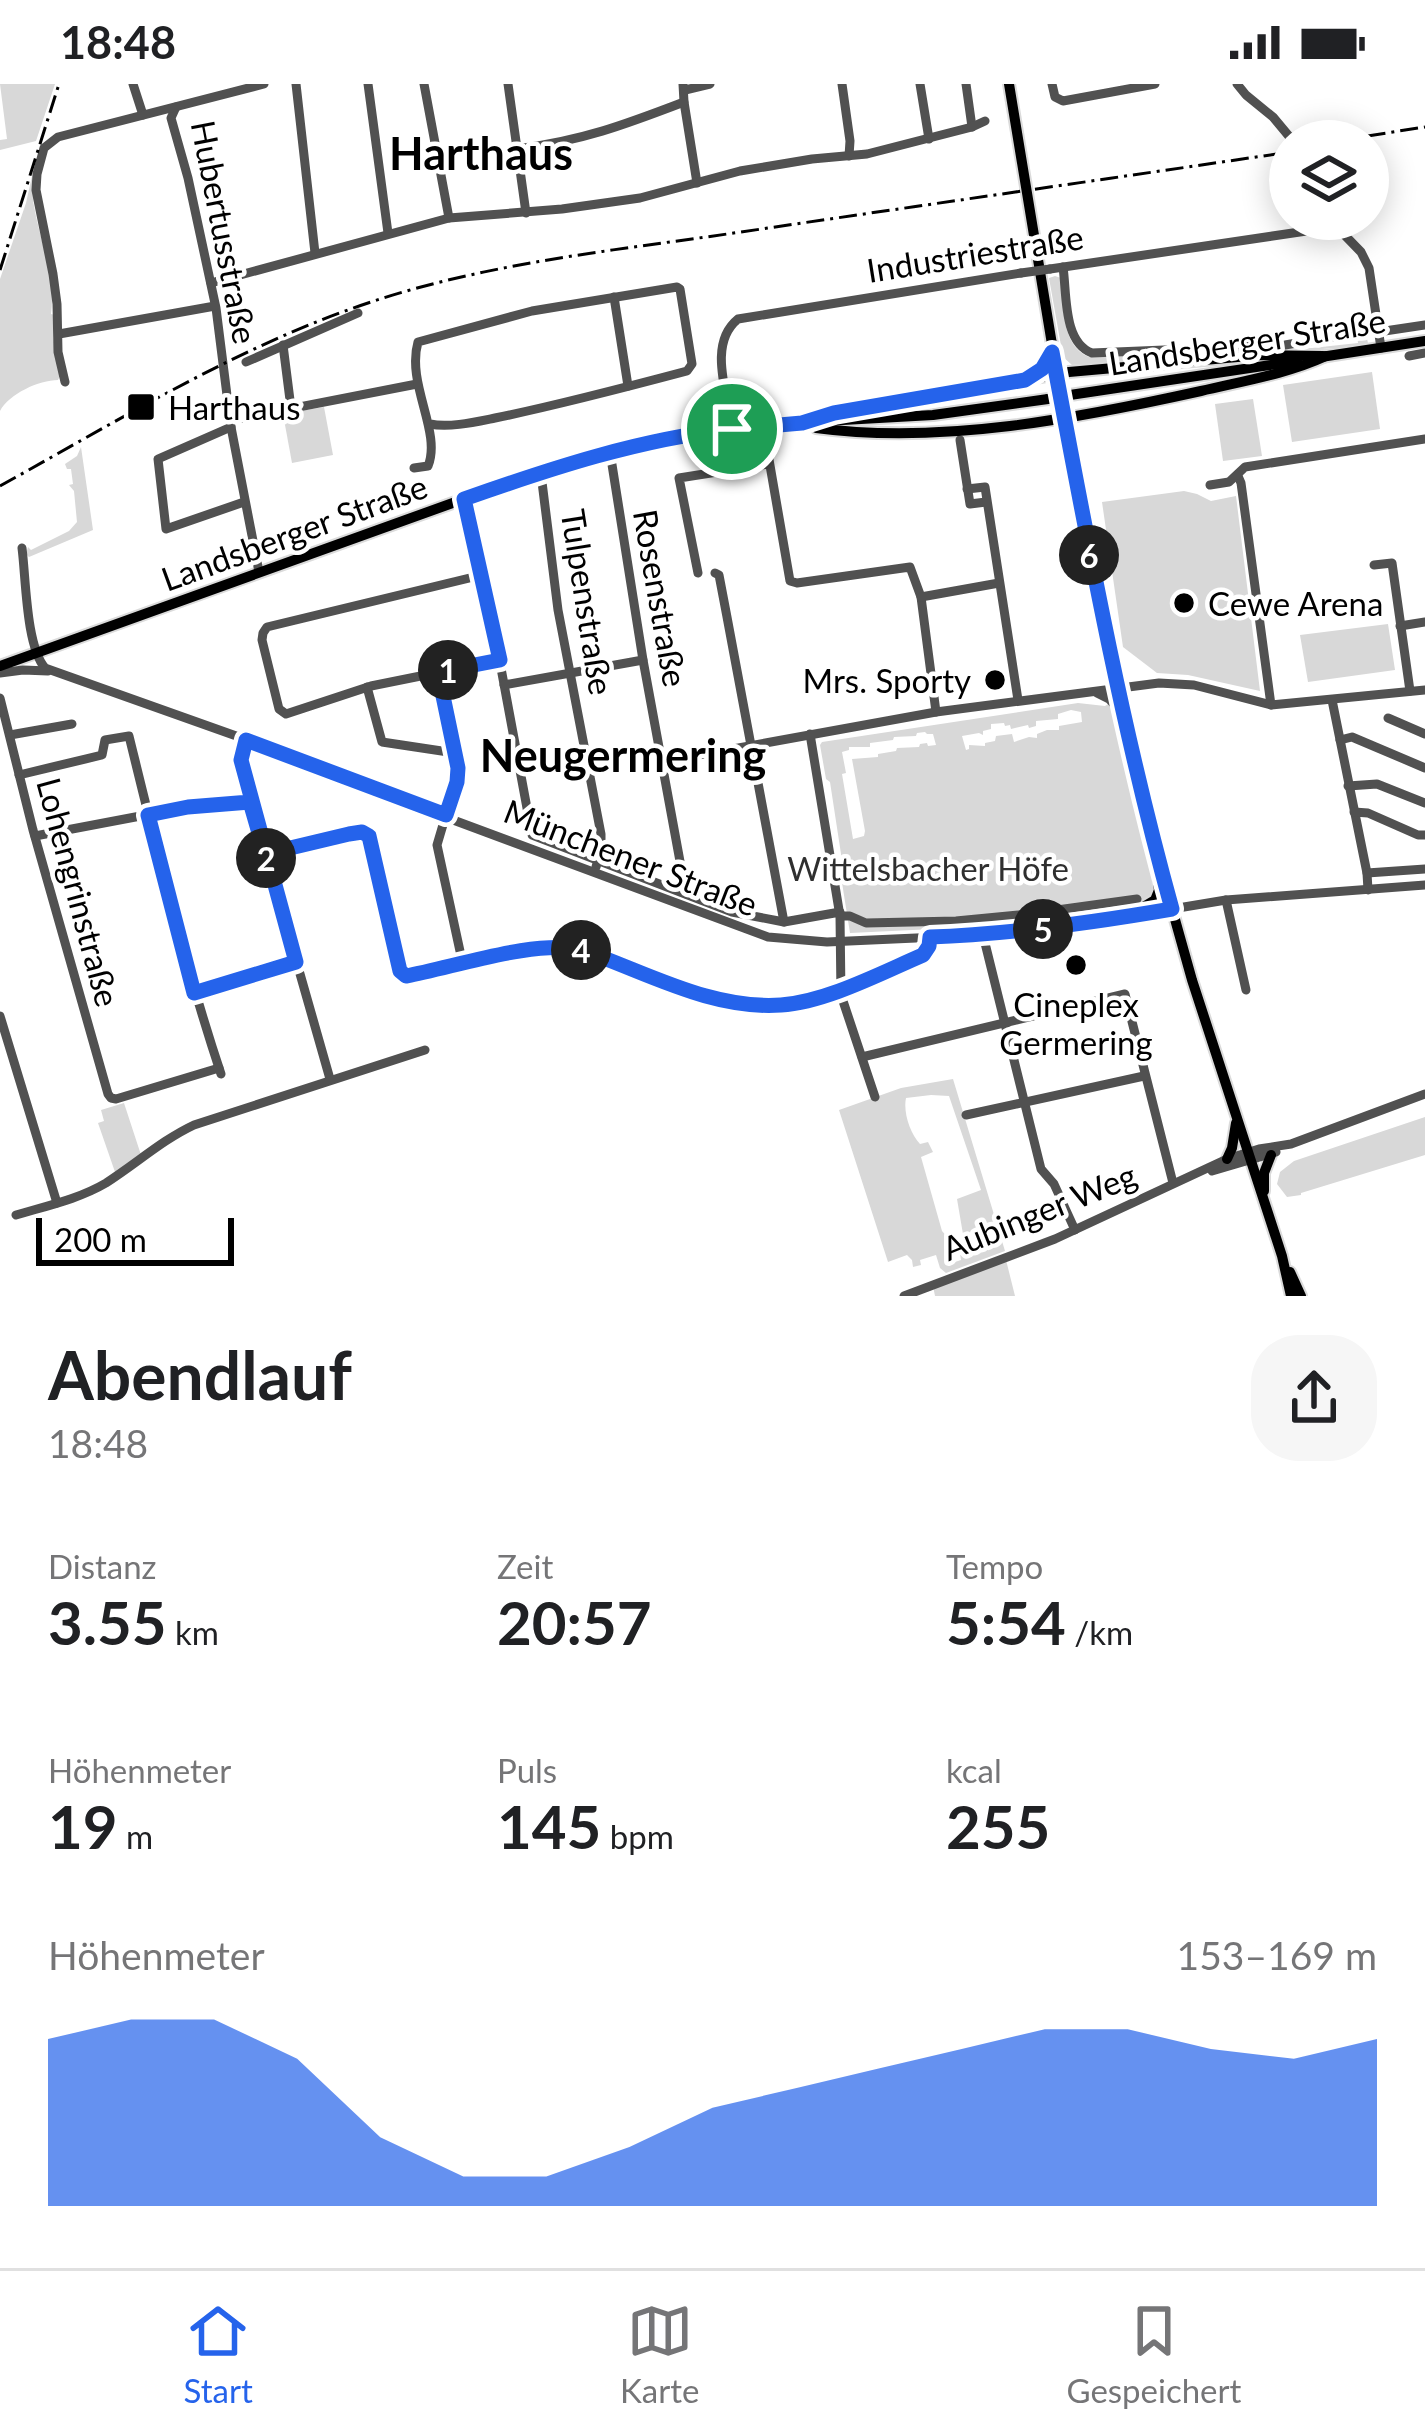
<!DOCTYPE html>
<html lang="de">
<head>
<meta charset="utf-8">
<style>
  :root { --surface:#fff; --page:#f6f6f6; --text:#202124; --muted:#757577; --line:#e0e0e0; --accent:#2563eb }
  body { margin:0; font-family:Lato,sans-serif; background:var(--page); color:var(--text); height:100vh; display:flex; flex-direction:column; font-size:45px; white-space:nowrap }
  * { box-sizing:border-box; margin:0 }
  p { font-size:39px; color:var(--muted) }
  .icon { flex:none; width:66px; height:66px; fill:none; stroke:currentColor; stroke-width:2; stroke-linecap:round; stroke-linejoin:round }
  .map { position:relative; height:1212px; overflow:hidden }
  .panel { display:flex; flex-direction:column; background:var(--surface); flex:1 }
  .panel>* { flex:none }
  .fabs { position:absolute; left:1269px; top:36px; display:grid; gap:24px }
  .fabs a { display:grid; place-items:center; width:120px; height:120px; border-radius:50%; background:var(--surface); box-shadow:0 6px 30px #0003; font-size:60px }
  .scale { position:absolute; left:36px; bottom:30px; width:198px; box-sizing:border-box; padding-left:12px; border:6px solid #000; border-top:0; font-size:33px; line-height:42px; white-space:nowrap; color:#000; -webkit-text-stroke:9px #fff; paint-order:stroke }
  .pin { position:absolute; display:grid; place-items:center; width:102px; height:102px; color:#fff; margin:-51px; border:6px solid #fff; border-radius:50%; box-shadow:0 3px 12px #0007 }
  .km { position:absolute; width:60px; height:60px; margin:-30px; border-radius:50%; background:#222; color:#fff; font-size:33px; line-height:60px; text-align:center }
  .round { display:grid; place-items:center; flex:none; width:126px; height:126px; border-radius:48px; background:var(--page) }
  .head { display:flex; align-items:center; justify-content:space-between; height:204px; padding:0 48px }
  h1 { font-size:66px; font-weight:700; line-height:90px }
  .stats { display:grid; grid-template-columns:repeat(3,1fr); gap:18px; height:204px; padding:12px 48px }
  .stats div { display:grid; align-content:center }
  .stats b { font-size:60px; font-weight:700 }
  .stats small { font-size:33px; font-weight:400 }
  .stats p { font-size:33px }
  .chart { height:336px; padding:24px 48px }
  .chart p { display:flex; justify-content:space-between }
  .chart svg { width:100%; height:216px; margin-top:12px; fill:var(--accent); opacity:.7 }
  .status { display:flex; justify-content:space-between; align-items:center; height:84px; padding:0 60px; background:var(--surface); direction:ltr }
  .status svg { height:33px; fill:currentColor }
  .tabs { display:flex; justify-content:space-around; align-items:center; height:168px; border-top:3px solid var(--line); background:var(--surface); font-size:33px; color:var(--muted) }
  .tabs a { display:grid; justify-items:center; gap:6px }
  .tabs .selected { color:var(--accent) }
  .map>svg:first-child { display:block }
  .green { fill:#d8d8d8; fill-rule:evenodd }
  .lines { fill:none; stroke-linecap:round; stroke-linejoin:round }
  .major-casing { stroke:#dbdbdb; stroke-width:14 }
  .minor { stroke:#515151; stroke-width:9 }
  .major { stroke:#000; stroke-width:10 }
  .rail { stroke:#000; stroke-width:3; stroke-dasharray:18 6 3 6; stroke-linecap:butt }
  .major-bridge-casing { stroke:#dbdbdb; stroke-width:14; stroke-linecap:butt }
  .minor-bridge { stroke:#515151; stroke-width:9 }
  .major-bridge { stroke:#000; stroke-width:10 }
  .route-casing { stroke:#fff; stroke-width:24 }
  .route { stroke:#2563eb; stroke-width:15 }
  .poi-dot { fill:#000; stroke:#fff; stroke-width:4.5 }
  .labels { text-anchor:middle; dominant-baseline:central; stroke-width:9; stroke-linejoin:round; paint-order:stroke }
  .street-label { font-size:33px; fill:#000; stroke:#fff }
  .poi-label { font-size:33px; fill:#000; stroke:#fff; text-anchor:start }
  .park-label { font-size:33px; fill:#2f2f2f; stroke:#fff }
  .district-label { font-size:45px; font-weight:bold; fill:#000; stroke:#fff }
</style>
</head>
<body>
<div class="status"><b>18:48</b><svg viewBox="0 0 49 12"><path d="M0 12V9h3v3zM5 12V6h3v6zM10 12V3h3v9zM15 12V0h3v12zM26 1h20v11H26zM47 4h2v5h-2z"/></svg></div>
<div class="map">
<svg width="1425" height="1212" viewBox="0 0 1425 1212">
  <rect width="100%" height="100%" fill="#fff"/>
  <g class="green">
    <polygon points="0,0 55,0 36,57 0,66 0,56 7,55"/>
    <path d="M32,92c1,10 0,21 2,30 6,35 22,73 17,108l4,1 -2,23 8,36 -3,6c-19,0 -49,14 -58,31v-132l26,-76z"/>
    <path d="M1055,192l6,2c3,26 -1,67 28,79l223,-9 46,-5 -1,-7 9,-2 2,9 -14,4 -282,18 -9,-8 -14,-79z"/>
    <polygon points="1372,288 1380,345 1292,358 1283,301"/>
    <polygon points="1253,315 1262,372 1223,377 1215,320"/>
    <polygon points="324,323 333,371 292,379 283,330"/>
    <polygon points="81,363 93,446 29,473 26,470 28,463 31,466 69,447 77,438 74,407 69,401 73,400 71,385 67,385 65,380 77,372"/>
    <polygon points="1184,407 1197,410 1211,417 1236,412 1260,607 1188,591 1157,589 1123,563 1102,418"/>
    <polygon points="1388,540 1395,586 1308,598 1300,551"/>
    <path d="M1078,619l27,3 5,-3 4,7 42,173c-1,11 -6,17 -15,22 -15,9 -39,8 -56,11 -78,11 -157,13 -235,17l-10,-63 3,-3 -13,-85 -4,-3 -6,-34 2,-3zM1071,626l10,2 1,10 -23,4v4h-12l-10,4v4l-8,-1 -15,5 -2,-8 -16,2 -1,5 -10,2v3l-16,-1v4l-3,1 -4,-14 17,-3 4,2v-4l8,-2v-5l13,-1 1,3 5,-1 1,4 17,-4 1,3 7,-2v-5l22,-2v-5zM925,648l2,2h6l3,11 -8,1 -1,-3 -7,1 -1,3 -22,1 -1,3 -18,3v3l-26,2 13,72 -1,5 -11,3 -11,-65 4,-1 -4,-21 7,-2v-3h21v-4l23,-3 1,-3 22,-1 1,-3z"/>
    <path d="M953,995l52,172 -59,22 -6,-5 -4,-13 -16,5 1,5 -8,2 -1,-7 -5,-5 -19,7 -49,-152 62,-22zM931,1011l18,1 32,94 -24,9 7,41 -5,7 2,13 -9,3 -3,-24 -7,-8 -21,-74 12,-5 -5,-10 -8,2c-10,-11 -17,-32 -14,-46z"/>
    <polygon points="124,1019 141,1071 115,1088 98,1039 104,1037 101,1026"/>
    <polygon points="1425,1033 1425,1071 1301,1109 1301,1111 1287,1113 1277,1100 1280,1088 1294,1077"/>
    <polygon points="1006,1176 1015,1212 935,1212 933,1202"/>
  </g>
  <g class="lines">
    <defs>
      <g id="major">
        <polyline points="1009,0 1066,345 1118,604 1169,814 1192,896 1282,1172 1291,1212"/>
        <polyline points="1321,273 1425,257"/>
        <polyline points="1070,311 1297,277"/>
        <polyline points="818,333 1069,288 1260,271 1323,272"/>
        <path d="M816,344c126,17 263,-10 385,-37 42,-10 86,-17 125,-35"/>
        <polyline points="0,582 536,389 654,357 707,348 789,339 933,331 1048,315"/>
        <polyline points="1125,834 1155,816 1159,806 1157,791"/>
        <polyline points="1227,1075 1232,1064 1236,1039"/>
        <polyline points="1264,1107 1264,1089 1271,1071"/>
        <polyline points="1290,1188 1301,1212"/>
      </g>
    </defs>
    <use href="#major" class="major-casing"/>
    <g class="minor">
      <polyline points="133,0 143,31"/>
      <polyline points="296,0 315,169"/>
      <polyline points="368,0 388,149"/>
      <polyline points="424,0 449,134"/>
      <polyline points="508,0 526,129"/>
      <polyline points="683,0 684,18 697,99"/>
      <polyline points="842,0 850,57 849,72"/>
      <polyline points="920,0 929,55"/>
      <polyline points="966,0 972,43"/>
      <polyline points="1052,0 1055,13 1063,17 1155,0"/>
      <polyline points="1237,0 1246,11 1273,33 1293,57"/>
      <polyline points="685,6 710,0"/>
      <polyline points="176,23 171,34 188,94 216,224 231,343 259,488"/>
      <path d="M517,65c64,-8 107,-24 167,-47"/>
      <polyline points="1329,135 1361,168 1369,184 1381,264"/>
      <path d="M1063,183c4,28 0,75 29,86l193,-8 83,-14 10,1 47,-7"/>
      <polyline points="1050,185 1320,145 1334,140"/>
      <polyline points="211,199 449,134 562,125 640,114 740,87 812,75 867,70 972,43 985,37"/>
      <polyline points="614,213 628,302"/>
      <polyline points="59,250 215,222"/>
      <polyline points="283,261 291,324"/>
      <polyline points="1409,272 1425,269"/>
      <polyline points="246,278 358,229"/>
      <polyline points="65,298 58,268 57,220 53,190 36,106 37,90 44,64 58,53 264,0"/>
      <polyline points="232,336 417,300"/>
      <polyline points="763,341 790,497 797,499 910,483 921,513 936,628"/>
      <polyline points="231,343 158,375 166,445 244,418"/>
      <path d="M732,345c-4,-35 -25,-85 6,-110l283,-46"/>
      <polyline points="960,356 970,420 986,418"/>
      <polyline points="610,368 643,576 686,810"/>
      <path d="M414,384l14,-2c14,-34 -22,-82 -10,-124l114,-31 145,-24 3,2 12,75 -5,7c-64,17 -128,34 -192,47 -20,4 -46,10 -65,6"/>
      <polyline points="1238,392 1241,399 1271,621"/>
      <polyline points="542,398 558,526 601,750 601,765 596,783"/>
      <polyline points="1210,401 1229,398 1245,383 1425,355"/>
      <polyline points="967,405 985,403 1018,616"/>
      <polyline points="465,415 498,568 532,751 732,828 784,838 840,828"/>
      <path d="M22,464c4,31 4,98 23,120l273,97 76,33 374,139 59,5 156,-7 93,-10 150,-25 199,-15"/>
      <polyline points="1374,481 1392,479 1410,607"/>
      <polyline points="698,489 679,394 768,380"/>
      <polyline points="715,489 719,491 727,533 784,838"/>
      <polyline points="482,491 267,543 263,549 262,556 279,625 286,630 371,602 500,576"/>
      <polyline points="921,513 999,499"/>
      <polyline points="1400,542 1425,538"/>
      <polyline points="438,588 458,690 437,761 463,881"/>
      <polyline points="0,589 23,586 48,587"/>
      <polyline points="504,601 643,576"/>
      <polyline points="367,603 382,658 455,669"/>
      <polyline points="1097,609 1109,615 1124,631"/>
      <polyline points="0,614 33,746 108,1010 111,1014 116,1015 219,984"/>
      <polyline points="1332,616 1367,789 1368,806"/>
      <polyline points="1388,634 1425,650"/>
      <polyline points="810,650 840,832 841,911 875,1013"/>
      <polyline points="10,651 72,640"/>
      <polyline points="246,656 241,676 251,718 330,995"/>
      <polyline points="1340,656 1352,653 1425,684"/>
      <polyline points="661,678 936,628 1159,599 1194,601 1271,621 1425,606"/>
      <path d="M19,691l83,-20 3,-15 24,-4c28,114 55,227 92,338"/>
      <polyline points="1348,702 1377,700 1425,719"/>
      <polyline points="1354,728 1368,729 1418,751 1425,751"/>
      <polyline points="35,752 188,723 251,718"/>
      <path d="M265,770l84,-20 13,-2 7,4 31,135 7,5 138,-29c37,-2 72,16 106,29 28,10 57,24 87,28 65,9 127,-24 185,-49l6,-9 1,-9"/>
      <polyline points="1367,789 1425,785"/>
      <polyline points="1226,816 1246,906"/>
      <polyline points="840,832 850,832 866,839 956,837 1028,830 1137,815"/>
      <polyline points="983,851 1041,1085 1054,1100 1075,1146"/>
      <polyline points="194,909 296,878"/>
      <polyline points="0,932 57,1119"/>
      <polyline points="862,973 1125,910 1173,1099"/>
      <polyline points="966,1031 1144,992"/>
      <polyline points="1212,1087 1276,1068"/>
      <path d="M16,1131c30,-9 63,-16 90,-32 30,-19 56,-43 88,-58l231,-75"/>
      <polyline points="904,1212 1055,1155 1227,1075 1259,1065 1291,1060 1425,1010"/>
    </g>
    <use href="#major" class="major"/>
    <g class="rail">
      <polyline points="1335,57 1425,43"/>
      <polyline points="0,186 59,0"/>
      <path d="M0,402c121,-67 242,-142 374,-185 119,-39 244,-51 367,-69 183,-27 366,-53 549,-80"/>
    </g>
    <defs>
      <polyline id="major-bridge" points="1048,315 1070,311"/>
    </defs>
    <use href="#major-bridge" class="major-bridge-casing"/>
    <polyline class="minor-bridge" points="1021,189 1050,185"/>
    <use href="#major-bridge" class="major-bridge"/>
  </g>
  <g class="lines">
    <defs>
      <path id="route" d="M732,345c-92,10 -180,39 -268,70l36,161 -62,12 20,96 -1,14 -11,33 -200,-75 -5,20 55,202 -102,31 -46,-178 40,-8 62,-5 15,52 84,-20 13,-2 7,4 31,135 6,5c49,-9 130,-37 176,-26 64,22 129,60 199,55 45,-3 100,-32 142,-50l6,-9 1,-9c82,-3 161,-14 242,-28 -51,-184 -85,-371 -120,-557l-10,17 -17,11 -191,33 -32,10 -70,6"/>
    </defs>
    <use href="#route" class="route-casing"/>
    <use href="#route" class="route"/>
  </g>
  <g class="poi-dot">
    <rect x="126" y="308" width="30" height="30" rx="6"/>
    <circle cx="1184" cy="519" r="12"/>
    <circle cx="995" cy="596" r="12"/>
    <circle cx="1076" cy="881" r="12"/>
  </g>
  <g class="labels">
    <g class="street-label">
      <text transform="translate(225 148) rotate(79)">Hubertusstraße</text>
      <text transform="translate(975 169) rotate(-9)">Industriestraße</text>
      <text transform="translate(1247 257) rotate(-9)">Landsberger Straße</text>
      <text transform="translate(294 448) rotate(-20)">Landsberger Straße</text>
      <text transform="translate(661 514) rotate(80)">Rosenstraße</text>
      <text transform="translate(588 518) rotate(81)">Tulpenstraße</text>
      <text transform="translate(631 773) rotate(21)">Münchener Straße</text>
      <text transform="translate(79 808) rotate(75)">Lohengrinstraße</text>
      <text transform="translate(1039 1127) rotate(-22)">Aubinger Weg</text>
    </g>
    <g class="poi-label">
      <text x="168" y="323">Harthaus</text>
      <text x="1208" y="519">Cewe Arena</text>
      <text x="971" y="596" text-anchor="end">Mrs. Sporty</text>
      <text x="1076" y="920" text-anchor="middle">Cineplex<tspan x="1076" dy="38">Germering</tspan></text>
    </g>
    <g class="park-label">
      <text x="928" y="784">Wittelsbacher Höfe</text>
    </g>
    <g class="district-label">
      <text x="481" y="69">Harthaus</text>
      <text x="623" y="671">Neugermering</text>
    </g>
  </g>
</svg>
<div class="fabs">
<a><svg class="icon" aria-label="layers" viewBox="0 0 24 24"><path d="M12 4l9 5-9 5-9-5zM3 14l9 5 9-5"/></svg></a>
</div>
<div class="scale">200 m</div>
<div class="pin" style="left:732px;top:345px;background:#1e9e55"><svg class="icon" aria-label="arrive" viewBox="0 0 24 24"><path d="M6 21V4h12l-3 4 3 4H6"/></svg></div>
<b class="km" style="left:448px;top:586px">1</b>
<b class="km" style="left:266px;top:774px">2</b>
<b class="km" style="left:581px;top:866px">4</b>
<b class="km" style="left:1043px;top:845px">5</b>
<b class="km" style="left:1089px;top:471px">6</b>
</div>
<section class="panel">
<div class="head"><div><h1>Abendlauf</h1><p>18:48</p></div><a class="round"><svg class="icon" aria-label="share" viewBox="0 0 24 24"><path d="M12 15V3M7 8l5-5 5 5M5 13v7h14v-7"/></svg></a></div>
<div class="stats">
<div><p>Distanz</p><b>3.55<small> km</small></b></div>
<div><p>Zeit</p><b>20:57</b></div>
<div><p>Tempo</p><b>5:54<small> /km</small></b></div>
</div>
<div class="stats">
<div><p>Höhenmeter</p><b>19<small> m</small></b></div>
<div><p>Puls</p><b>145<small> bpm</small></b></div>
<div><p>kcal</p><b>255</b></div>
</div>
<div class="chart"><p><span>Höhenmeter</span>153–169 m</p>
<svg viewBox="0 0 160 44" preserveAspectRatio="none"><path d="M0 44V10L10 6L20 6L30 14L40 30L50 38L60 38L70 32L80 24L90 20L100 16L110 12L120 8L130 8L140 12L150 14L160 10V44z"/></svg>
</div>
</section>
<nav class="tabs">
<a class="selected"><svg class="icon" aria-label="home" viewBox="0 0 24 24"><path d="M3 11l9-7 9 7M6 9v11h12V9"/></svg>Start</a>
<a><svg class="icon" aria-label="map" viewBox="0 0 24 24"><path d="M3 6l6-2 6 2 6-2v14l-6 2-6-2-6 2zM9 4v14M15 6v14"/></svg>Karte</a>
<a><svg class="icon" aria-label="saved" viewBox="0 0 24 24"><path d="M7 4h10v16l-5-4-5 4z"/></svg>Gespeichert</a>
</nav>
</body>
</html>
